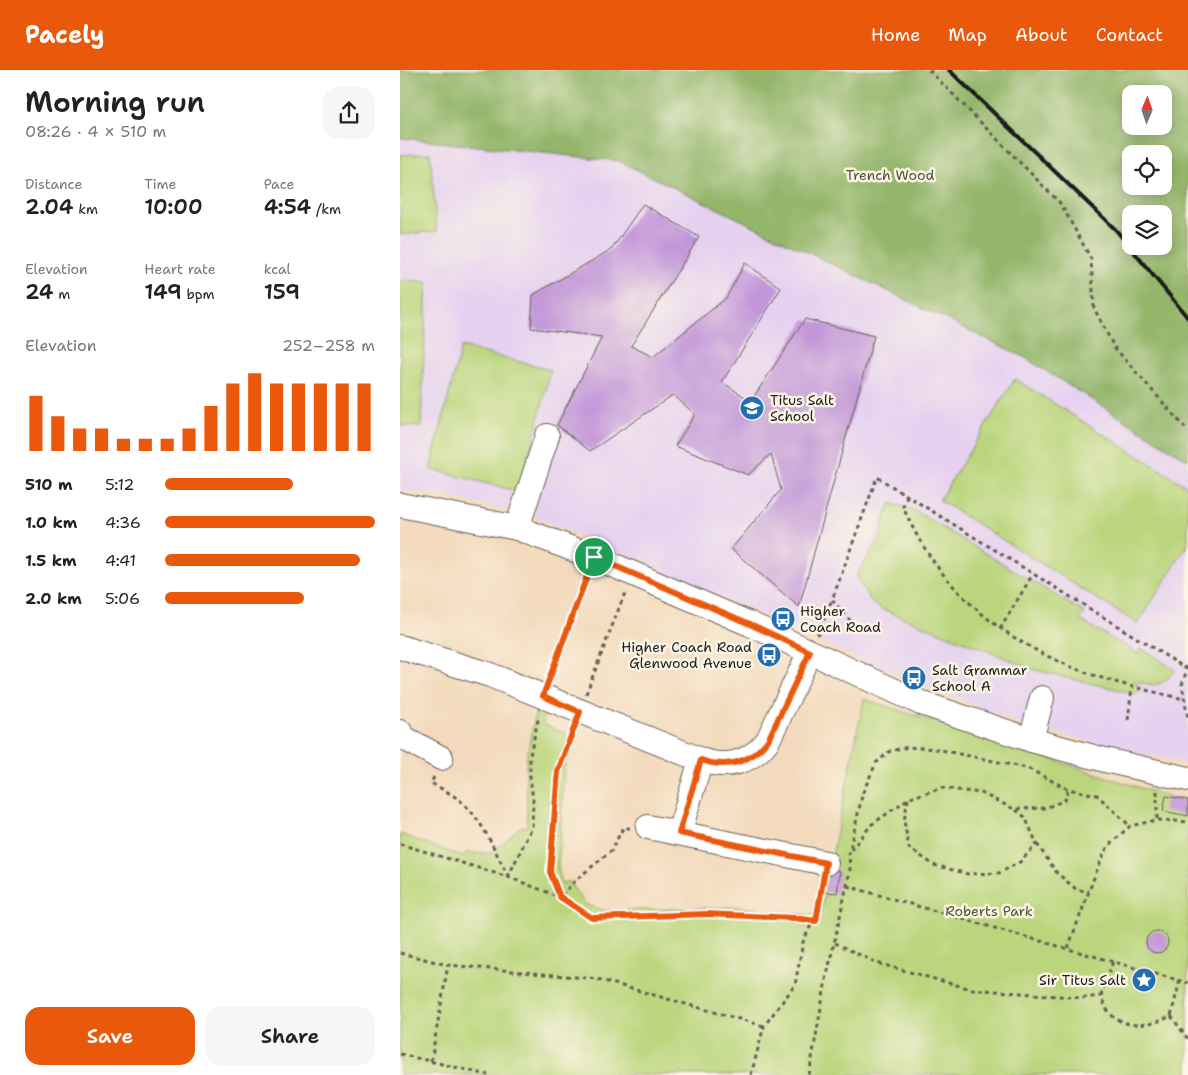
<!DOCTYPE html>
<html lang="en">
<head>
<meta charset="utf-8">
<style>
  :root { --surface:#fff; --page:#f6f6f6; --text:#222; --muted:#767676; --accent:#ea580c }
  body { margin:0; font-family:"Shantell Sans",sans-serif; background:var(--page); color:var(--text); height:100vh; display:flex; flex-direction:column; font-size:19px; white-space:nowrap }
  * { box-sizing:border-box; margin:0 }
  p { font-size:16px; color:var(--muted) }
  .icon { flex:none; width:28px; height:28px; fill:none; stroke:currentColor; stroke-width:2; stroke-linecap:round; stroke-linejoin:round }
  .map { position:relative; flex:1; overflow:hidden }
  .panel { display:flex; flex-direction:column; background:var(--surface); width:400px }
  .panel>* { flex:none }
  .needle { width:32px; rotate:2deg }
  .fabs { position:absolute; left:722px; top:15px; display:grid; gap:10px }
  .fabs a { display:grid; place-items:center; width:50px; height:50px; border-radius:10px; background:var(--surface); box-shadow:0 2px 12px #0003; font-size:25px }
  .pin { position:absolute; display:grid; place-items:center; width:42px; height:42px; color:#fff; margin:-21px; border:2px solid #fff; border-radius:50%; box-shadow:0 1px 5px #0007 }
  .round { display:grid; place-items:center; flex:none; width:52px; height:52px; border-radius:15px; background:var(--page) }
  .summary { display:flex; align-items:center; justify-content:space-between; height:85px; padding:0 25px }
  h1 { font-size:28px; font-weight:600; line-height:38px }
  .figures { display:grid; grid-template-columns:repeat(3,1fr); gap:8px; height:85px; padding:5px 25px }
  .figures div { display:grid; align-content:center }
  .figures b { font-size:21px; font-weight:600 }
  .figures small { font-size:14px; font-weight:400 }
  .figures p { font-size:14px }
  .chart { height:140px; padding:10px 25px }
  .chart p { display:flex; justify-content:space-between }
  .chart svg { width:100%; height:90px; margin-top:5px; stroke:var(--accent); stroke-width:6 }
  .cta { display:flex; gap:10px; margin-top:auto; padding:10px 25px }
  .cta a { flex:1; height:58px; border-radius:15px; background:var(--accent); color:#fff; font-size:20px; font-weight:600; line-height:58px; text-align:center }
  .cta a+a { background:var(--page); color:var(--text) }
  ul { padding:0 25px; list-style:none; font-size:16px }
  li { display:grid; grid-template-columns:80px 60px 1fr; align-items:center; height:38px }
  li i { height:12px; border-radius:6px; background:var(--accent) }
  header { display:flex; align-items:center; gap:30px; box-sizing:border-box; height:70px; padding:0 25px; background:var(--accent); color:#fff }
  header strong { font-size:24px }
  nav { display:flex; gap:28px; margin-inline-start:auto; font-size:18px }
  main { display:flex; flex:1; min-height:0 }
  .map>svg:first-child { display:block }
  .built { fill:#e6d2f0 }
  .green { fill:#bad57b; stroke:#6b784c }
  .forest { fill:#93b66b; stroke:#586944; fill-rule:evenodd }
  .building { fill:#c297d9 }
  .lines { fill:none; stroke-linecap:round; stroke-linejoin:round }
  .minor-casing { stroke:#675e54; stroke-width:26 }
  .path { stroke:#675e54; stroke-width:3; stroke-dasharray:4 4; stroke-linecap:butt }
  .minor { stroke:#fff; stroke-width:24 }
  .rail { stroke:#1c1c1c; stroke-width:4 }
  .route-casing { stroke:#fff; stroke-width:10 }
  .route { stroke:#ea580c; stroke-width:6 }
  .labels { text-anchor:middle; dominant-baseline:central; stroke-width:5; stroke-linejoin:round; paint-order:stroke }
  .park-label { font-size:14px; fill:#4b5438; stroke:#fcf5e5 }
  .poi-label { font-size:14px; fill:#1c1c1c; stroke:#fcf5e5; text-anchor:start }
</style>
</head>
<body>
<header>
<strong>Pacely</strong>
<nav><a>Home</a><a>Map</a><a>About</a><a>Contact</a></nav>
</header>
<main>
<section class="panel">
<div class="summary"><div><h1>Morning run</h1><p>08:26 · 4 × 510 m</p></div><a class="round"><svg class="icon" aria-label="share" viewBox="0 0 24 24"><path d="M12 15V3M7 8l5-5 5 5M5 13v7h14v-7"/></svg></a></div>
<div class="figures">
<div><p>Distance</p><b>2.04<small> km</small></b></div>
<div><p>Time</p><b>10:00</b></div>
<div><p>Pace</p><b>4:54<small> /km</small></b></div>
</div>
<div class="figures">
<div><p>Elevation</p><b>24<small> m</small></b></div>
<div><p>Heart rate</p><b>149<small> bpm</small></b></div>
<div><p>kcal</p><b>159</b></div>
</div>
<div class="chart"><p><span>Elevation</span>252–258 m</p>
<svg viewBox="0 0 160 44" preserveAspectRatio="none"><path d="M5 44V17M15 44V27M25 44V33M35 44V33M45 44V38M55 44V38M65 44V38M75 44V33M85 44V22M95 44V11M105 44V6M115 44V11M125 44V11M135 44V11M145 44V11M155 44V11"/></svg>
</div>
<ul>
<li><b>510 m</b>5:12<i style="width:61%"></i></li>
<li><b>1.0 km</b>4:36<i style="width:100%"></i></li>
<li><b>1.5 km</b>4:41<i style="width:93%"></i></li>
<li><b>2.0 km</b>5:06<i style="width:66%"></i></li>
</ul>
<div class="cta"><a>Save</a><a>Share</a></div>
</section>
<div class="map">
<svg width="788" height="1005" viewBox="0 0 788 1005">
  <rect width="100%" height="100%" fill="#fcf5e5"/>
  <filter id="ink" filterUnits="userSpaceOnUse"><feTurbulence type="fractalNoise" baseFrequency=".02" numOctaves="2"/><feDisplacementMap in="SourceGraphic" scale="10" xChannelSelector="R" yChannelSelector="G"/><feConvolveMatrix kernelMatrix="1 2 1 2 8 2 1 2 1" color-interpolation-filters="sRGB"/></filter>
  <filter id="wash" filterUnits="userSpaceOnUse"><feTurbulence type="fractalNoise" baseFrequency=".0096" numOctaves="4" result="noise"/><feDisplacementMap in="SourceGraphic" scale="20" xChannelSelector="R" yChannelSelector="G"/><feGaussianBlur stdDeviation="1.12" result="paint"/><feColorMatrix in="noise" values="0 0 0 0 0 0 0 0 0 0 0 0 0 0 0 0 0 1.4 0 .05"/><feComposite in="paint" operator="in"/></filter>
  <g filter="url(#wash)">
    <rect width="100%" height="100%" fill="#f3dabc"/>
    <polygon class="built" points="0,68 219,91 622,286 788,390 788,694 625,656 449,584 198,473 135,447 133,436 116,429 104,440 45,426 0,420"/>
    <g class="green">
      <polygon points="30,83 37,161 0,165 0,85"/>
      <polygon points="0,211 27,212 21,357 0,356"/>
      <polygon points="61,277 151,300 120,422 30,399"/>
      <polygon points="615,309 788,417 788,474 738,554 539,430"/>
      <path d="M491,433l24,8 170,102 -5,7 59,34 2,-6 34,22c-14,18 -20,16 -41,11l8,8 -6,5 -101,-24 -153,-61 -10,-6 -15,-24v-5l22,-34 6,-23z"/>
      <polygon points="464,629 766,726 788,730 788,1005 0,1005 0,764 63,787 66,783 92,783 121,756 127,757 126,690 137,635 147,638 143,654 174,668 164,698 158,798 162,814 168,811 185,834 205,841 337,837 412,845 420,845"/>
    </g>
    <path class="forest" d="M0,0h788v390l-166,-104 -403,-195 -219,-23zM731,24h33v32h-33zM731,84h33v32h-33zM731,144h33v32h-33z"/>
    <g id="blocks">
      <g class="building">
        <polygon points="243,134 299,167 231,276 253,287 326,228 345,193 381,218 322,312 351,331 405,249 474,266 399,537 331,479 381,420 371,384 348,405 275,376 295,344 273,325 190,381 157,355 202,267 131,258 133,225 212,179"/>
        <polygon points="766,726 788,730 788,746 763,741"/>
        <polygon points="429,800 440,801 437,823 425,822"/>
        <circle cx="757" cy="872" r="11"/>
      </g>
    </g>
  </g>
  <g filter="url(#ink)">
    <use href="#blocks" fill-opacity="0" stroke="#675e54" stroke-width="1"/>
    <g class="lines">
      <defs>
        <g id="minor">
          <polyline points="0,435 117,458 194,487 350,554 521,633 631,670 705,690 788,709"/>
          <polyline points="117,458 147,366"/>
          <path d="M0,577l90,28 211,85c26,9 50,3 67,-20l42,-88"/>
          <polyline points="0,662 4,668 41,688"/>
          <polyline points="631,670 642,628"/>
          <polyline points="248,757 426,793"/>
          <polyline points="279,763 301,690"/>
        </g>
      </defs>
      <use href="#minor" class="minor-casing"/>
      <g class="path">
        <polyline points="529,0 661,134 691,189 694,238 714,277 788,361"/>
        <path d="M507,426l-4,11c33,76 89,126 164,158 36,16 79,25 117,34"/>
        <polyline points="456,557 432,530 477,407 787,599"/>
        <polyline points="600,559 633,504"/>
        <polyline points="417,565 432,530"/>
        <polyline points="788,596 782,615 788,648"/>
        <polyline points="150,609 188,505"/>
        <polyline points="186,624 226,520"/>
        <polyline points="728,650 732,616"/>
        <polyline points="173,658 158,701 153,759 150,802 160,827 177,809 211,781 223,758 230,758"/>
        <path d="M34,707l-3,6c9,5 19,10 27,16 24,18 36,51 50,77"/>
        <polyline points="757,721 757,750"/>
        <polyline points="508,729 504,751 509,778 534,795 568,804 599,803 620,792 637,774 625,747 616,740"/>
        <polyline points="0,774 108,807 160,827 192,848 307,844 393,848 415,851 422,813"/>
        <polyline points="637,774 657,803 677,820 689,821"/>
        <polyline points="451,780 471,755 509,728 542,718 581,723 614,739 645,738 665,730 668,719"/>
        <polyline points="108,807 132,757 133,730 130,707 130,685 139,646"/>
        <polyline points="447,816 788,913"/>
        <path d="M435,873l42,20 94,26 112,9 18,-2c2,5 4,11 7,15 15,20 44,15 63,5l9,-36"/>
        <polyline points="668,878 698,797 708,776 730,756 757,750 788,752"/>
        <polyline points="0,883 48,895"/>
        <polyline points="701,926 713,891"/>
        <polyline points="771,946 788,969"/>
        <polyline points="0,984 88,1005"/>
        <polyline points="31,991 48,895 197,909 364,956"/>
        <polyline points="351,1005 364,956 395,915 403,872 413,851"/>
        <polyline points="409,1005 426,910 450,801 449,783 463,722 476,693 490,681 508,677 536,679 627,698 668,719 697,725 730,756"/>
      </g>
      <use href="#minor" class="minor"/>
      <polyline class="rail" points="549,0 716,160 788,248"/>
    </g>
  </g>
  <g class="lines" filter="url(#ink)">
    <defs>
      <path id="route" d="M194,487l156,67 60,28 -42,88c-17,23 -41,29 -67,20l-22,73 147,30 -10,58 -22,-3 -87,-4 -115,4 -32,-21 -10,-25 8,-101 22,-59 -37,-16z"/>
    </defs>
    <use href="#route" class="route-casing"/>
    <use href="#route" class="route"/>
  </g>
  <defs>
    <symbol id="school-disc" viewBox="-11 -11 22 22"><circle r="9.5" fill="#1f6fb2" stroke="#fcf5e5"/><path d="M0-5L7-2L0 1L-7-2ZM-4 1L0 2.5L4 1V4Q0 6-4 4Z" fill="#fff"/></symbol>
    <symbol id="bus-disc" viewBox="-11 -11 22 22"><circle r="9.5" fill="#1f6fb2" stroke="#fcf5e5"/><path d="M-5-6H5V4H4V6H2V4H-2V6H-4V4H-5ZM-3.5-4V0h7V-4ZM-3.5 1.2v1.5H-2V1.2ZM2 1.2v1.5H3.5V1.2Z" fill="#fff"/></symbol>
    <symbol id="sight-disc" viewBox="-11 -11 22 22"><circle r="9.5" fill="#1f6fb2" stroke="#fcf5e5"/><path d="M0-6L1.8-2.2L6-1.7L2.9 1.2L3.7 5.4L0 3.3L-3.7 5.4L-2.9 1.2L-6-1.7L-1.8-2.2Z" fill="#fff"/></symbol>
  </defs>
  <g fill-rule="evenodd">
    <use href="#school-disc" x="338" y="324" width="28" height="28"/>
    <use href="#bus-disc" x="369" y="535" width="28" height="28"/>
    <use href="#bus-disc" x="355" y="571" width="28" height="28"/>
    <use href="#bus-disc" x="500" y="594" width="28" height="28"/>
    <use href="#sight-disc" x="730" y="896" width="28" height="28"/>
  </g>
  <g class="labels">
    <g class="park-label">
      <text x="490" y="105">Trench Wood</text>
      <text x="589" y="841">Roberts Park</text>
    </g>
    <g class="poi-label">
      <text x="370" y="330">Titus Salt<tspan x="370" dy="16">School</tspan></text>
      <text x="400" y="541">Higher<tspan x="400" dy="16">Coach Road</tspan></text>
      <text x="352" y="577" text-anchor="end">Higher Coach Road<tspan x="352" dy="16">Glenwood Avenue</tspan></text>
      <text x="532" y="600">Salt Grammar<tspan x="532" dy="16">School A</tspan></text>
      <text x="726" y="910" text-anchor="end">Sir Titus Salt</text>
    </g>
  </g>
</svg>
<div class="fabs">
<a><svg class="needle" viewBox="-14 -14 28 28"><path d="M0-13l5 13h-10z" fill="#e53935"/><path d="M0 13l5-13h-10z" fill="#767676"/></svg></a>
<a><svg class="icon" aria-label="locate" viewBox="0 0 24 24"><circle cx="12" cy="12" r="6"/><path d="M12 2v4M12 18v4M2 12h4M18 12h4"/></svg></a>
<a><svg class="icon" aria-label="layers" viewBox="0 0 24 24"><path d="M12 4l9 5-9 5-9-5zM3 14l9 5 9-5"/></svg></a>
</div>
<div class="pin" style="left:194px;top:487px;background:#1e9e55"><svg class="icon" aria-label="arrive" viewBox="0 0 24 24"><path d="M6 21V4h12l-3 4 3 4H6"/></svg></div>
</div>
</main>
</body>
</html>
